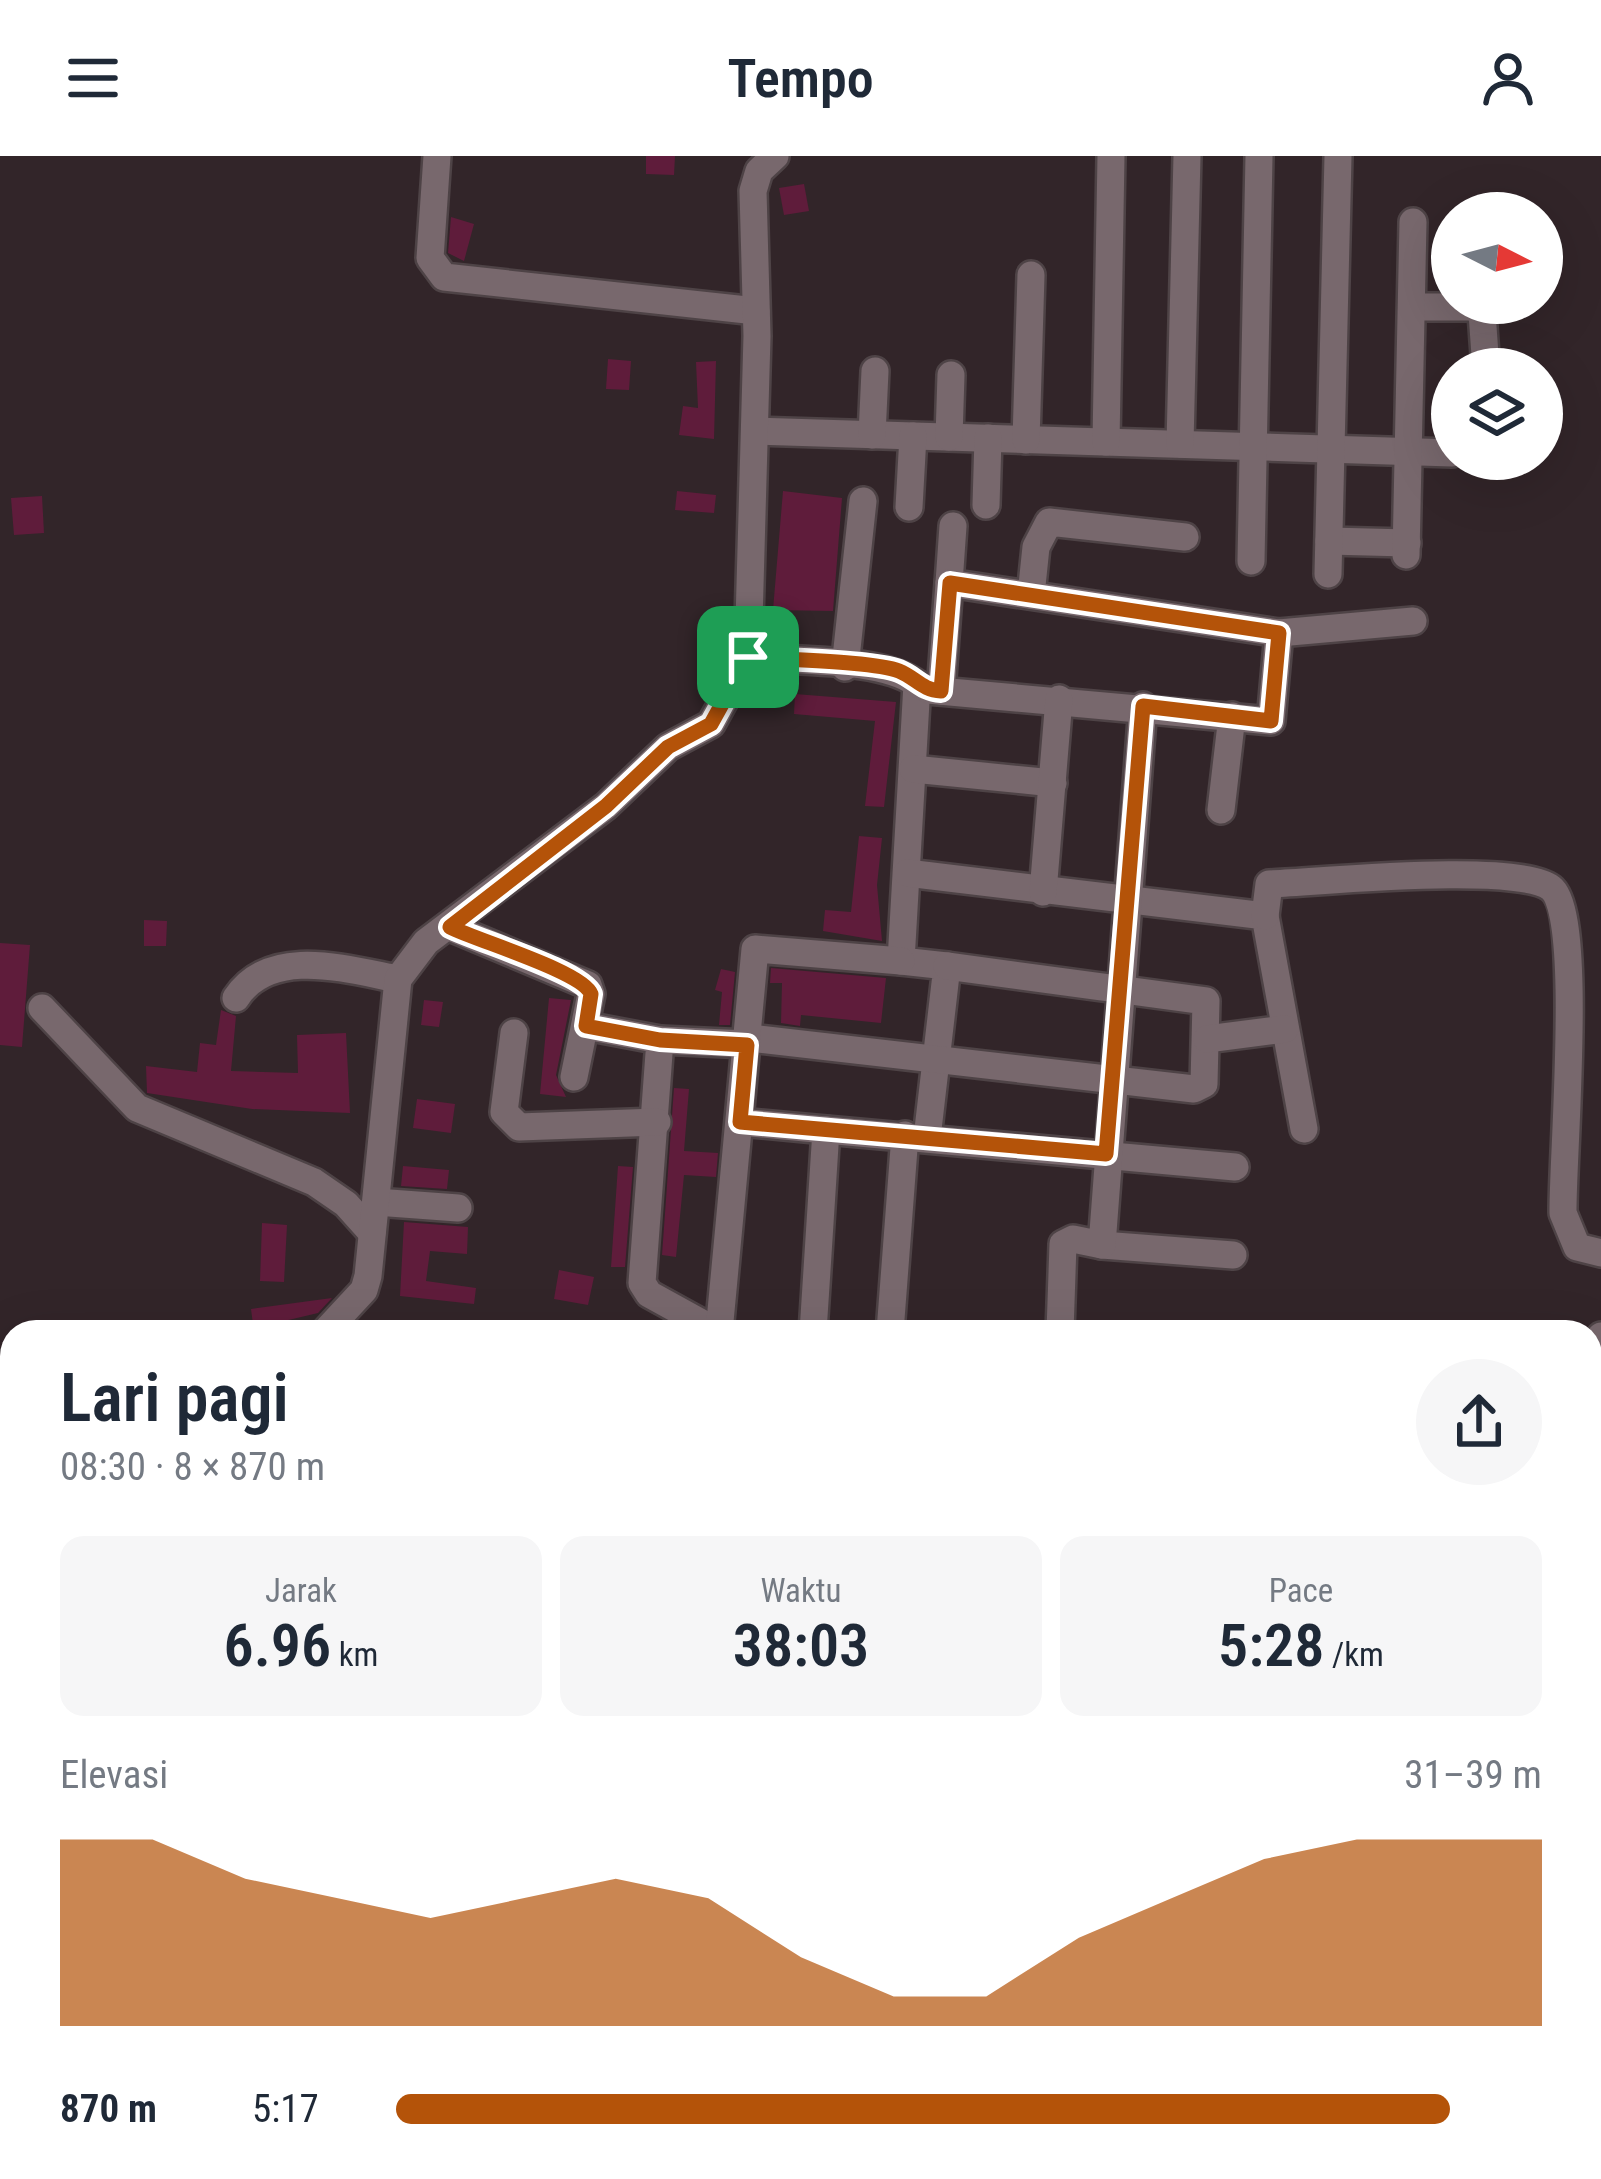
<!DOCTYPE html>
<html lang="id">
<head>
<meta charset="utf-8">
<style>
  :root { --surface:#fff; --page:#f6f6f7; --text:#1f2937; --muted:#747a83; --accent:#b45309 }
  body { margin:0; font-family:"Roboto Condensed",sans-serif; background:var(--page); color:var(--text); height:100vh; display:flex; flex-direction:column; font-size:45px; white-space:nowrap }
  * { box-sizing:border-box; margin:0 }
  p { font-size:39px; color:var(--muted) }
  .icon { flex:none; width:66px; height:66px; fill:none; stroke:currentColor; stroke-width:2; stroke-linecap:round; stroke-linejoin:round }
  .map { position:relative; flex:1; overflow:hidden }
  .panel { position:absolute; left:0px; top:1164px; width:1602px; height:861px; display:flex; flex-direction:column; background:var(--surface); border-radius:36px 36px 0 0; box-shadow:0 12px 48px #0002 }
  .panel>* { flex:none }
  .needle { width:78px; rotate:96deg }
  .tools { position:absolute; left:1431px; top:36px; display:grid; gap:24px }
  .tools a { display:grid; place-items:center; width:132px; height:132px; border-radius:50%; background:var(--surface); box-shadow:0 12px 48px #0002; font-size:60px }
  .pin { position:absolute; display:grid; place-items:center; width:102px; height:102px; color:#fff; margin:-51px; border-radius:24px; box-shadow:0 6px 18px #0006 }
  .round { display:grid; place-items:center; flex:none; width:126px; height:126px; border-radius:63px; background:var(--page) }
  .headline { display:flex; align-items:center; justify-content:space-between; height:204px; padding:0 60px }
  h1 { font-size:66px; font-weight:600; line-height:90px }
  .metrics { display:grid; grid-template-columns:repeat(3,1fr); gap:18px; height:204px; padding:12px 60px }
  .metrics div { display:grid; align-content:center; border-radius:24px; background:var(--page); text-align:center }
  .metrics b { font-size:60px; font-weight:600 }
  .metrics small { font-size:33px; font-weight:400 }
  .metrics p { font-size:33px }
  .chart { height:336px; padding:24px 60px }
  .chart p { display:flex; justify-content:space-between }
  .chart svg { width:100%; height:216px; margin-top:12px; fill:var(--accent); opacity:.7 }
  ul { padding:0 60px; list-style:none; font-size:39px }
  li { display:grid; grid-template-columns:192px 144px 1fr; align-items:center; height:90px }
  li i { height:30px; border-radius:15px; background:var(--accent) }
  header { display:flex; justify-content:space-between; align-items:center; height:156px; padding:0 60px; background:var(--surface); font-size:54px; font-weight:600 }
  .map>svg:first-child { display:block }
  .building { fill:#5f1c3b }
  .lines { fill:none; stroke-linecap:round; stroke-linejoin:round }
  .minor-casing { stroke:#4e4346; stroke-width:32 }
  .minor { stroke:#78686d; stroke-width:27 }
  .route-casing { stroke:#fff; stroke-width:24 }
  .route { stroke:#b45309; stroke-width:15 }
</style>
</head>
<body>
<header><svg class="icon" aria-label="menu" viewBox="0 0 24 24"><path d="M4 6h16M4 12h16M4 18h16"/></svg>Tempo<svg class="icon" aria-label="person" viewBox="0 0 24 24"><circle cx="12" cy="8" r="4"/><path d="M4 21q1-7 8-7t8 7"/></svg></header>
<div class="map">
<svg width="1601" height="2023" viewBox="0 0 1601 2023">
  <rect width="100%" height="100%" fill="#322529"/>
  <g class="building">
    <polygon points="646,0 675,0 674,19 646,18"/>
    <polygon points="804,28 809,55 784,59 779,32"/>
    <polygon points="451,61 474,68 464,105 448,97"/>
    <polygon points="608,203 631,205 629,234 606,233"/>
    <polygon points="716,205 714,283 679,279 683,250 698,252 696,206"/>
    <polygon points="677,335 716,339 714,357 675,354"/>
    <polygon points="783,335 842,342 833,455 773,454"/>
    <polygon points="42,340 44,377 14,379 11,342"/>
    <polygon points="795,538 896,546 884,651 865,650 875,565 794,558"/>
    <polygon points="859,680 882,682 877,729 882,785 823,775 825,754 851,756"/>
    <polygon points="144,764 167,765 166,790 144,790"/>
    <polygon points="0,787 30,789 22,891 0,889"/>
    <polygon points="771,812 886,822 881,867 801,859 800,870 781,867 782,827 770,827"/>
    <polygon points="721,813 735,816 730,869 719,869 722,836 715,834"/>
    <polygon points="549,842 571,844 556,919 566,941 540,938"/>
    <polygon points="424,844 443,846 439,871 421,869"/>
    <polygon points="221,854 236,860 231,915 298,917 297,879 346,877 350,957 252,953 147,937 146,910 197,916 200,887 216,889"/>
    <polygon points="674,932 689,933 684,995 718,997 716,1021 684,1019 676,1101 662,1099"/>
    <polygon points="417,943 455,948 451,977 413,972"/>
    <polygon points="403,1010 449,1014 447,1033 401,1030"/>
    <polygon points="618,1010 633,1011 625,1111 611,1111"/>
    <polygon points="404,1066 468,1071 467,1098 430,1095 426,1125 476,1132 474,1148 400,1140"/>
    <polygon points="262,1067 287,1069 284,1126 260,1125"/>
    <polygon points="559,1114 594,1121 588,1149 554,1143"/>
    <polygon points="332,1142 318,1157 280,1166 281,1176 254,1176 251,1153"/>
  </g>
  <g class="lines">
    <defs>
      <g id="minor">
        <polyline points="437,0 430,102 444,121 756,155"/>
        <polyline points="1412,151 1472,151 1482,157 1486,213"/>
        <polyline points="755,275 1452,297"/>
        <polyline points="872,279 875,215"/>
        <polyline points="949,281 951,219"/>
        <polyline points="1026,284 1031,119"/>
        <polyline points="1106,286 1111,0"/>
        <polyline points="1180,288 1187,0"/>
        <polyline points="986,349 988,282"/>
        <polyline points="909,351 913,280"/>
        <polyline points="953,370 949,427 1279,477 1413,465"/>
        <polyline points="1329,385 1407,387"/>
        <polyline points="1406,399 1413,66"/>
        <polyline points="1251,405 1259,0"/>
        <polyline points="1328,418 1338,0"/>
        <polyline points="1031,439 1036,391 1049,366 1185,381"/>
        <path d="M748,501c46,5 134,0 169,27l-16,277 46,5 -20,172"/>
        <polyline points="845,511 863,345"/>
        <polyline points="917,528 928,534 1271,565 1279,477"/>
        <polyline points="941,535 949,427"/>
        <polyline points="913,613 1053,627"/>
        <polyline points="1221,654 1232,560"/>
        <polyline points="907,717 1265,760 1304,973"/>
        <polyline points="1043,736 1059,543"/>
        <path d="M1265,760l4,-32c50,-2 249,-22 282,4 33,25 11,272 12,325l14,34 24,6"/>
        <polyline points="450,771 588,829 591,838 574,921"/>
        <path d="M236,842c34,-52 110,-29 162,-19"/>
        <polyline points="42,852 137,952 314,1026 346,1048 372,1077"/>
        <polyline points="586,870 660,884 642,1127 649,1138 718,1176"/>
        <polyline points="514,877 504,956 519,971 657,966"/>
        <polyline points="750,882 1194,933 1204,928 1206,845 947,810"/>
        <polyline points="1207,883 1285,873"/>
        <polyline points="660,884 747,888"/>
        <polyline points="740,966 826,974"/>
        <polyline points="376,1046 458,1052"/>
        <polyline points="1102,1089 1233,1099"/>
        <polyline points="325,1176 364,1134 368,1120 398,823 426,786 606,650 668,591 711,568 748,501 757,180 753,35 759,15 775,0"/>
        <polyline points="719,1176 755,793 901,805"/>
        <polyline points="813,1176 826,974 1235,1011"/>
        <polyline points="890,1176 905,979"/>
        <polyline points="1060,1176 1063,1088 1073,1083 1102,1089 1143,550"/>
        <polyline points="1590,1203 1601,1180"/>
        <polyline points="0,1629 12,1631"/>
        <polyline points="1590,1630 1601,1630"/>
        <polyline points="1590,1712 1601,1712"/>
        <polyline points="1590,1960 1601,1960"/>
        <polyline points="902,2013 903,2023"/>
        <polyline points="1146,2013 1147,2023"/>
        <polyline points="59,2023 61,2013"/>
        <polyline points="745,2023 746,2013"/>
        <polyline points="1515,2023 1525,2015 1578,2013"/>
      </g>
    </defs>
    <use href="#minor" class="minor-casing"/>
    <use href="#minor" class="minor"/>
  </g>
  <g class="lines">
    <defs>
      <path id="route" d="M950,427l329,50 -8,88 -128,-15 -37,448 -366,-32 7,-77 -87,-5 -74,-14 5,-32c-8,-22 -113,-53 -141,-67l156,-121 62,-59 43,-23 37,-67c33,3 126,4 151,14 17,7 23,19 42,20z"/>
    </defs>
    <use href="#route" class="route-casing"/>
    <use href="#route" class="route"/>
  </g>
</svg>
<div class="tools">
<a><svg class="needle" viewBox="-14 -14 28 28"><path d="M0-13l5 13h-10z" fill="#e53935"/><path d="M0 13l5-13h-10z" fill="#747a83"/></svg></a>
<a><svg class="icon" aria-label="layers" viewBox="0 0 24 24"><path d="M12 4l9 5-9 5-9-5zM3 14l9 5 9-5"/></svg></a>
</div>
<div class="pin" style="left:748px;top:501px;background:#1e9e55"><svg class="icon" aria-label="arrive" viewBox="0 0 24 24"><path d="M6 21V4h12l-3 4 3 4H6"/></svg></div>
<section class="panel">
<div class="headline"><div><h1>Lari pagi</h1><p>08:30 · 8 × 870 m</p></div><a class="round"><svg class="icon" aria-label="share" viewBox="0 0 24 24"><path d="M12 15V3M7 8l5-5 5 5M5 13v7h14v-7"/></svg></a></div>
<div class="metrics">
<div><p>Jarak</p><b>6.96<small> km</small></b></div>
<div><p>Waktu</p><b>38:03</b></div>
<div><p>Pace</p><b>5:28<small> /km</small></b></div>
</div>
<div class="chart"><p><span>Elevasi</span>31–39 m</p>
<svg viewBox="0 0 160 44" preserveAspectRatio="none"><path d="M0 44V6L10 6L20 14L30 18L40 22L50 18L60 14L70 18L80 30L90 38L100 38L110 26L120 18L130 10L140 6L150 6L160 6V44z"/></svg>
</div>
<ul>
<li><b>870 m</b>5:17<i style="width:92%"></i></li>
</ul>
</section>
</div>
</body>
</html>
